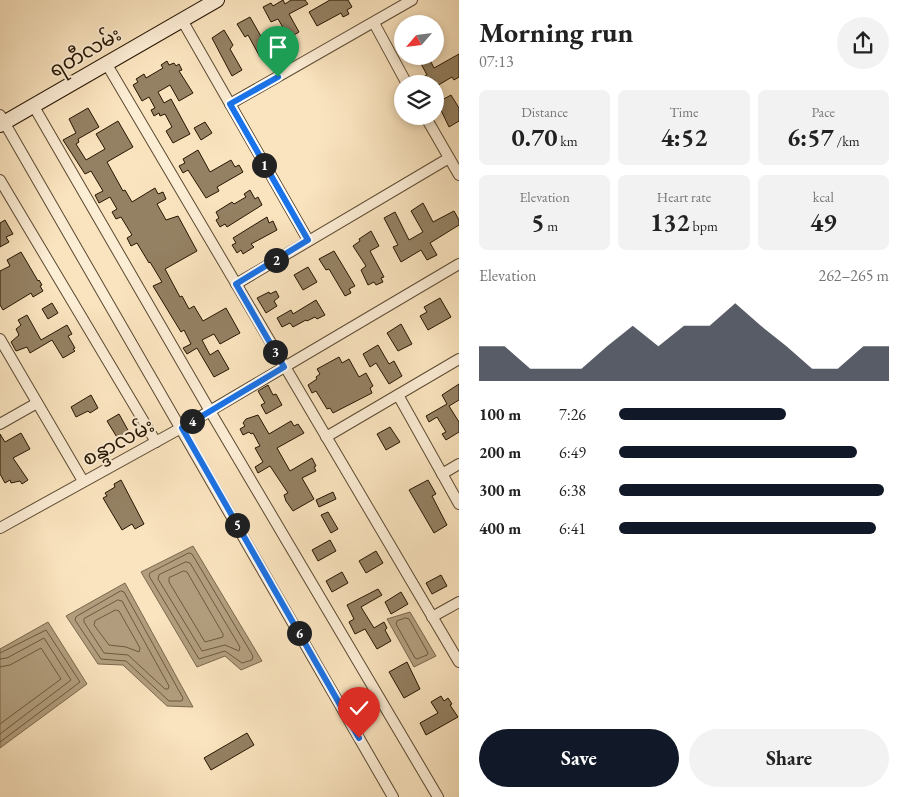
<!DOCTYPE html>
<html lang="en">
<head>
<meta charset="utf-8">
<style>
  :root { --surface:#fff; --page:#f2f2f2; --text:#222; --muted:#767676; --accent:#111827 }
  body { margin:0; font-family:"EB Garamond","Noto Sans Myanmar",serif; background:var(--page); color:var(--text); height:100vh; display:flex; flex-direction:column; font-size:19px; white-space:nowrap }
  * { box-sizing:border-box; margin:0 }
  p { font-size:16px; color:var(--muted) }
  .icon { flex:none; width:28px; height:28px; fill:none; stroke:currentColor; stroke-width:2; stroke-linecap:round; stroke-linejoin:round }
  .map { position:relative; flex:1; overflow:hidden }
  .drawer { display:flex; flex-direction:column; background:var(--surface); width:450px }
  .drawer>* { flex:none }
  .needle { width:32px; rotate:242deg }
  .controls { position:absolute; left:394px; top:15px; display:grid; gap:10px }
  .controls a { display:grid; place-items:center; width:50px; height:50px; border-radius:50%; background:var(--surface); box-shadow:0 2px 8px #0003; font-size:25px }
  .pin { position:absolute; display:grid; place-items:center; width:42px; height:42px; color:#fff; margin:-51px -21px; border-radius:50% 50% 50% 0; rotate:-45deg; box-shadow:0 0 5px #0007 }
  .pin .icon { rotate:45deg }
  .km { position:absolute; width:25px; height:25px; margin:-12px; border-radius:50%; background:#222; color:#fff; font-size:14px; line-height:25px; text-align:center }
  .round { display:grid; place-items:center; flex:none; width:52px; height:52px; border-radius:26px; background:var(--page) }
  .overview { display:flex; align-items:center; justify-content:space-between; height:85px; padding:0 20px }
  h1 { font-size:28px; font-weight:700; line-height:38px }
  .figures { display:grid; grid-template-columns:repeat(3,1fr); gap:8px; height:85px; padding:5px 20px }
  .figures div { display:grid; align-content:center; border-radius:8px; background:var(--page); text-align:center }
  .figures b { font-size:25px; font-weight:700 }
  .figures small { font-size:14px; font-weight:400 }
  .figures p { font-size:14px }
  .chart { height:140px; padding:10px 20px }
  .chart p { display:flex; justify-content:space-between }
  .chart svg { width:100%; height:90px; margin-top:5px; fill:var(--accent); opacity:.7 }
  .cta { display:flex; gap:10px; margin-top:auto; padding:10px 20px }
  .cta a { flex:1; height:58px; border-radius:30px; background:var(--accent); color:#fff; font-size:20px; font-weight:700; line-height:58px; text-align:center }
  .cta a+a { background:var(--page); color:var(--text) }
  ul { padding:0 20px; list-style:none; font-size:16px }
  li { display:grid; grid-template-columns:80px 60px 1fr; align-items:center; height:38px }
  li i { height:12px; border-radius:6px; background:var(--accent) }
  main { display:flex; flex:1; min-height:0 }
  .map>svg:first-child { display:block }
  .water { fill:#b29e7e; stroke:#7a674c }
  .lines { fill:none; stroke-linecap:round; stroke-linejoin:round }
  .shore { stroke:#6c5a3f; stroke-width:1 }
  .building { fill:#948163; stroke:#261500 }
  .street-casing { stroke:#5b4930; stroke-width:12 }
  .secondary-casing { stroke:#261500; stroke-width:16 }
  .street { stroke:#fcedd5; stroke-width:10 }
  .secondary { stroke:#fcedd5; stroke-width:14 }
  .route-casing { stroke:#fff; stroke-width:10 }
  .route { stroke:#1a73e8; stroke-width:6 }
  .labels { text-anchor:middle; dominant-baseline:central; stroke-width:4; stroke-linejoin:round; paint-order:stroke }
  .street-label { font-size:20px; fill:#261500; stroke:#fcedd5 }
</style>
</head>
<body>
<main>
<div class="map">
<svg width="459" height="797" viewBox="0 0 459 797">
  <rect width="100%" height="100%" fill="#fae4bf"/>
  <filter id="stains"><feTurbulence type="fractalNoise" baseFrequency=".004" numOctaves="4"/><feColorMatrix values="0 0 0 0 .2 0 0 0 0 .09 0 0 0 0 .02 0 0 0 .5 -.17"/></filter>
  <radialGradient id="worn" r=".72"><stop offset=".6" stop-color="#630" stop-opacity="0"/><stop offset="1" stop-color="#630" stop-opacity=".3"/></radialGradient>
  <g class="water">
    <polygon points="193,546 262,661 241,670 225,656 197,667 141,572"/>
    <polygon points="125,583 193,707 167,706 123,665 98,664 66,616"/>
    <polygon points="410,612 436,656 414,667 387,619"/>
    <polygon points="48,622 87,684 0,748 0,649"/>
  </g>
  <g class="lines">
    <g class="shore">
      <polygon points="189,553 192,554 253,656 252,660 242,663 225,651 199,659 149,576 150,573"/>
      <polygon points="186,562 190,563 240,647 239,651 225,645 202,651 158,579 159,575"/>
      <polygon points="184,571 187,572 223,634 223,637 205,642 169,582 169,578"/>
      <polygon points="121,591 124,592 183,698 182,701 169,701 126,661 101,659 75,620 76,617"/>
      <polygon points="118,600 122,601 169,686 168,689 165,689 128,655 104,653 84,622 84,619"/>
      <polygon points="116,610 119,611 140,648 139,652 126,647 109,645 94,625 95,621"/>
      <polygon points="406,618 409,619 428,653 427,655 417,659 415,658 396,624 397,621"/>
      <polyline points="0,653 46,630 80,682 0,742"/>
      <polyline points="0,659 7,658 44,638 71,680 0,734"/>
      <polyline points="0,667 10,665 41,648 61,679 0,724"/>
    </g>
  </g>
  <g class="building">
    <polygon points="283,0 285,4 291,0 305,0 308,4 289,14 299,32 289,38 278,19 271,22 263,7 271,3 273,6"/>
    <polygon points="330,0 348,0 352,7 347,10 349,14 343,17 341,13 317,26 309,12"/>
    <polygon points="250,17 263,40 266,38 273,49 260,57 248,35 245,37 237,24"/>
    <polygon points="224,30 233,45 230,49 242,70 232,76 212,38"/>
    <polygon points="459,54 459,77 454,80 452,77 435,87 435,84 427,84 423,77 427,75 417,56 428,56 434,68"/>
    <polygon points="167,61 169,65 174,63 176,66 179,64 182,70 179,71 193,93 179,101 170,85 158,92 164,103 171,99 190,134 173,143 166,131 172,127 165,114 160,116 159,113 154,116 151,110 155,108 149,97 142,101 133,85 138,82 136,79 144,74 146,78 163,68 161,65"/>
    <polygon points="451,95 459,108 459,121 449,127 439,106 443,103 442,100"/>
    <polygon points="88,108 99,127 78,139 79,142 76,144 86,160 105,149 96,134 118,121 133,147 107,162 123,191 125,190 132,202 155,188 158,194 163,192 166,199 157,204 166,220 178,216 197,251 165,269 180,297 182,296 189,309 194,306 203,321 226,308 240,333 220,344 214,334 202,340 210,355 218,350 229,369 214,377 197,348 187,354 183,348 191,344 184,330 181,332 153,286 162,282 150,262 149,263 137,243 131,246 127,238 132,235 121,217 116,219 112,212 117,209 110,197 99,203 95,195 103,191 91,171 85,174 63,140 76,133 69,119"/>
    <polygon points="205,122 212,133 201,140 194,128"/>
    <polygon points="198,150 210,172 231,160 235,167 239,165 243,172 217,187 219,191 206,198 188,170 183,173 179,166 185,163 183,159"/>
    <polygon points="250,190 255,199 258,197 262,205 227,227 225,224 220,227 216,220 219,218 216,212 232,202 234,204 246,197 244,194"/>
    <polygon points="423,203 433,222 454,211 459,220 459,225 430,243 437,255 427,260 421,250 401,262 393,247 398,245 384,218 395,212 409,240 423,232 411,211"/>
    <polygon points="267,217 269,223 273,221 277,230 251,244 254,247 243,254 241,250 237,253 232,245 236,243 233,238"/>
    <polygon points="5,220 13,234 6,237 9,242 0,247 0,223"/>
    <polygon points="371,231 379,246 370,251 384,277 381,278 383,282 376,285 374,282 368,285 361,270 366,266 353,246 360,241 359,239"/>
    <polygon points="334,251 355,286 349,289 351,293 345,296 329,269 326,270 319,259"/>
    <polygon points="21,252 38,281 39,280 42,285 40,286 43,291 33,297 31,293 3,310 0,305 0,271 10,266 7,260"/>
    <polygon points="308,267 317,282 303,290 294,275"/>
    <polygon points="276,291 279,297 274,301 277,306 266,313 257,298 269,292 270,294"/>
    <polygon points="440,298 451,317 428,330 420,316 427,312 424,307"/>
    <polygon points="316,300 325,315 317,319 315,317 307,321 306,320 293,327 290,323 282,327 277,318 291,310 293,314"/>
    <polygon points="52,303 58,313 48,319 42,309"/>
    <polygon points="27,315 41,340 67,325 72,334 68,336 75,348 73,349 75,351 63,358 52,340 30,353 27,347 16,351 11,342 19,335 16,329 21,325 18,320"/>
    <polygon points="401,324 412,344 398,351 387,333"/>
    <polygon points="378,345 389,364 394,361 402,376 389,384 376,363 370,367 363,354"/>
    <polygon points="339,357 342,363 349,359 359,377 366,373 373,386 370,388 372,393 333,413 330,408 327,409 316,391 312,393 308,385 317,379 316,377 320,374 317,369"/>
    <polygon points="459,384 459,400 449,406 459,422 459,432 446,440 442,434 446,432 437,417 429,422 426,416 447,404 442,395"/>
    <polygon points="268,385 273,395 276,394 282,405 266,414 261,405 265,403 258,391"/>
    <polygon points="91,395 98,408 90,413 88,411 76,417 71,407"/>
    <polygon points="119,414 129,432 118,439 107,421"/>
    <polygon points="258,415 269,434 291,421 294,426 298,424 304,433 277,448 290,471 312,458 316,466 314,467 316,471 302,478 314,499 293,511 286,501 284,495 288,493 270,466 258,473 255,467 263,462 255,448 260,446 253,433 251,434 249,432 243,435 240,429 245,426 243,423 246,419"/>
    <polygon points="390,427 400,442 386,450 377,434"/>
    <polygon points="21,433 30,449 13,458 28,480 22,484 20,481 11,483 10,480 5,483 0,474 0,434 5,442"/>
    <polygon points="121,480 144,524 135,529 132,524 122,530 103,498 107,496 105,493 115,487 114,484"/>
    <polygon points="428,480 436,494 432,496 447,525 434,533 409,490"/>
    <polygon points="333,492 336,499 319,507 316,500"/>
    <polygon points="328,512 338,529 331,533 321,515"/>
    <polygon points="330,540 336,551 318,561 312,550"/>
    <polygon points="376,551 383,563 366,573 359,561"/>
    <polygon points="342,572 348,583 332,592 326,581"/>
    <polygon points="441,575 447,586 432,594 426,583"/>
    <polygon points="378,589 382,595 361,607 374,628 384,622 387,628 385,630 391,641 377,649 365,629 355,634 349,622 354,619 347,605"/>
    <polygon points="401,592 408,604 391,614 385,602"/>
    <polygon points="407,662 420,689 404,698 389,672"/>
    <polygon points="441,696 444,701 448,698 452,704 450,705 458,717 426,735 420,723 438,713 431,702"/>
    <polygon points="247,733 254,745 211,770 204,758"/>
  </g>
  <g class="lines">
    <defs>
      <g id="street">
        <polyline points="182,20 308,240"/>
        <polyline points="374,23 407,84"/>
        <polyline points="106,63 459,662"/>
        <polyline points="230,104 412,0"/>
        <polyline points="33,105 210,411 438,797"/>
        <polyline points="0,115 393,797"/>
        <polyline points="425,116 459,175"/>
        <polyline points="0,180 156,442"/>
        <polyline points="236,284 449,158"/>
        <polyline points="0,339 83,481"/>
        <polyline points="398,395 459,504"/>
        <polyline points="0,424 37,403"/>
        <polyline points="326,437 459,359"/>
        <polyline points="442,474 459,464"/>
        <polyline points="0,528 181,428 459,264"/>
        <polyline points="432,617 459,602"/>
      </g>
      <polyline id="secondary" points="0,125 217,0"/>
    </defs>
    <use href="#street" class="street-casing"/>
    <use href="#secondary" class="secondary-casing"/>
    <use href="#street" class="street"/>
    <use href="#secondary" class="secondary"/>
  </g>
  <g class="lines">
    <defs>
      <polyline id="route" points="278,77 230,104 308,240 236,284 284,367 182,428 359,738"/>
    </defs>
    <use href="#route" class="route-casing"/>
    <use href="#route" class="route"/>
  </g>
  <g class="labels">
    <g class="street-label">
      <text transform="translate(85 52) rotate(-30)">ရတီလမ်း</text>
      <text transform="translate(118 442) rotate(-28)">စန္ဒာလမ်း</text>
    </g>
  </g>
  <rect width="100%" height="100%" filter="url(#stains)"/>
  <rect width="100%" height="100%" fill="url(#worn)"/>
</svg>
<div class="controls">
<a><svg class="needle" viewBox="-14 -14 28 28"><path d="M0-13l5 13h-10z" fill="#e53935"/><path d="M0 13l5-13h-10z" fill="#767676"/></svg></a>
<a><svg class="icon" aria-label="layers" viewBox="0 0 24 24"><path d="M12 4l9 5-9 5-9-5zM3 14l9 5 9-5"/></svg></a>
</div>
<div class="pin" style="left:278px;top:77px;background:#1e9e55"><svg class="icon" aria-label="arrive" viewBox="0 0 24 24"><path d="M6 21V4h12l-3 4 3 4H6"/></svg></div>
<div class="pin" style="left:359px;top:738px;background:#d93025"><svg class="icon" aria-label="check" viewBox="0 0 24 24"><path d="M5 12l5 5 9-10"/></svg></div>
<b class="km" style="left:264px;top:165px">1</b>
<b class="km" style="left:276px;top:260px">2</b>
<b class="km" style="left:275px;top:352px">3</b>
<b class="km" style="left:192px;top:421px">4</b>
<b class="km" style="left:237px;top:525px">5</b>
<b class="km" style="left:299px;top:633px">6</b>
</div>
<section class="drawer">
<div class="overview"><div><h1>Morning run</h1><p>07:13</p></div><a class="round"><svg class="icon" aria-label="share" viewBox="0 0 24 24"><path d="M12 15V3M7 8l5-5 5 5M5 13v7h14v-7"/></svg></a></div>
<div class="figures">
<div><p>Distance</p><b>0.70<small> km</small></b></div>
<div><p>Time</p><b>4:52</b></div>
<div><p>Pace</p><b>6:57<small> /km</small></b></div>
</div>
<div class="figures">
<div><p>Elevation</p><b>5<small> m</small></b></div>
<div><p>Heart rate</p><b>132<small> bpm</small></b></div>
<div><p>kcal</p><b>49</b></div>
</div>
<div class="chart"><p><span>Elevation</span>262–265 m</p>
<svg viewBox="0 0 160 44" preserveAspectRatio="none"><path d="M0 44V27L10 27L20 38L30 38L40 38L50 27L60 17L70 27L80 17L90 17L100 6L110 17L120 27L130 38L140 38L150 27L160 27V44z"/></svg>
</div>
<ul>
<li><b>100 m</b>7:26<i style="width:62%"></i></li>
<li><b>200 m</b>6:49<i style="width:88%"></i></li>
<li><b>300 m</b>6:38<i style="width:98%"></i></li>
<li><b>400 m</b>6:41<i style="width:95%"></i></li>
</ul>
<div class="cta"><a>Save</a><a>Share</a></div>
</section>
</main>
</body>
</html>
